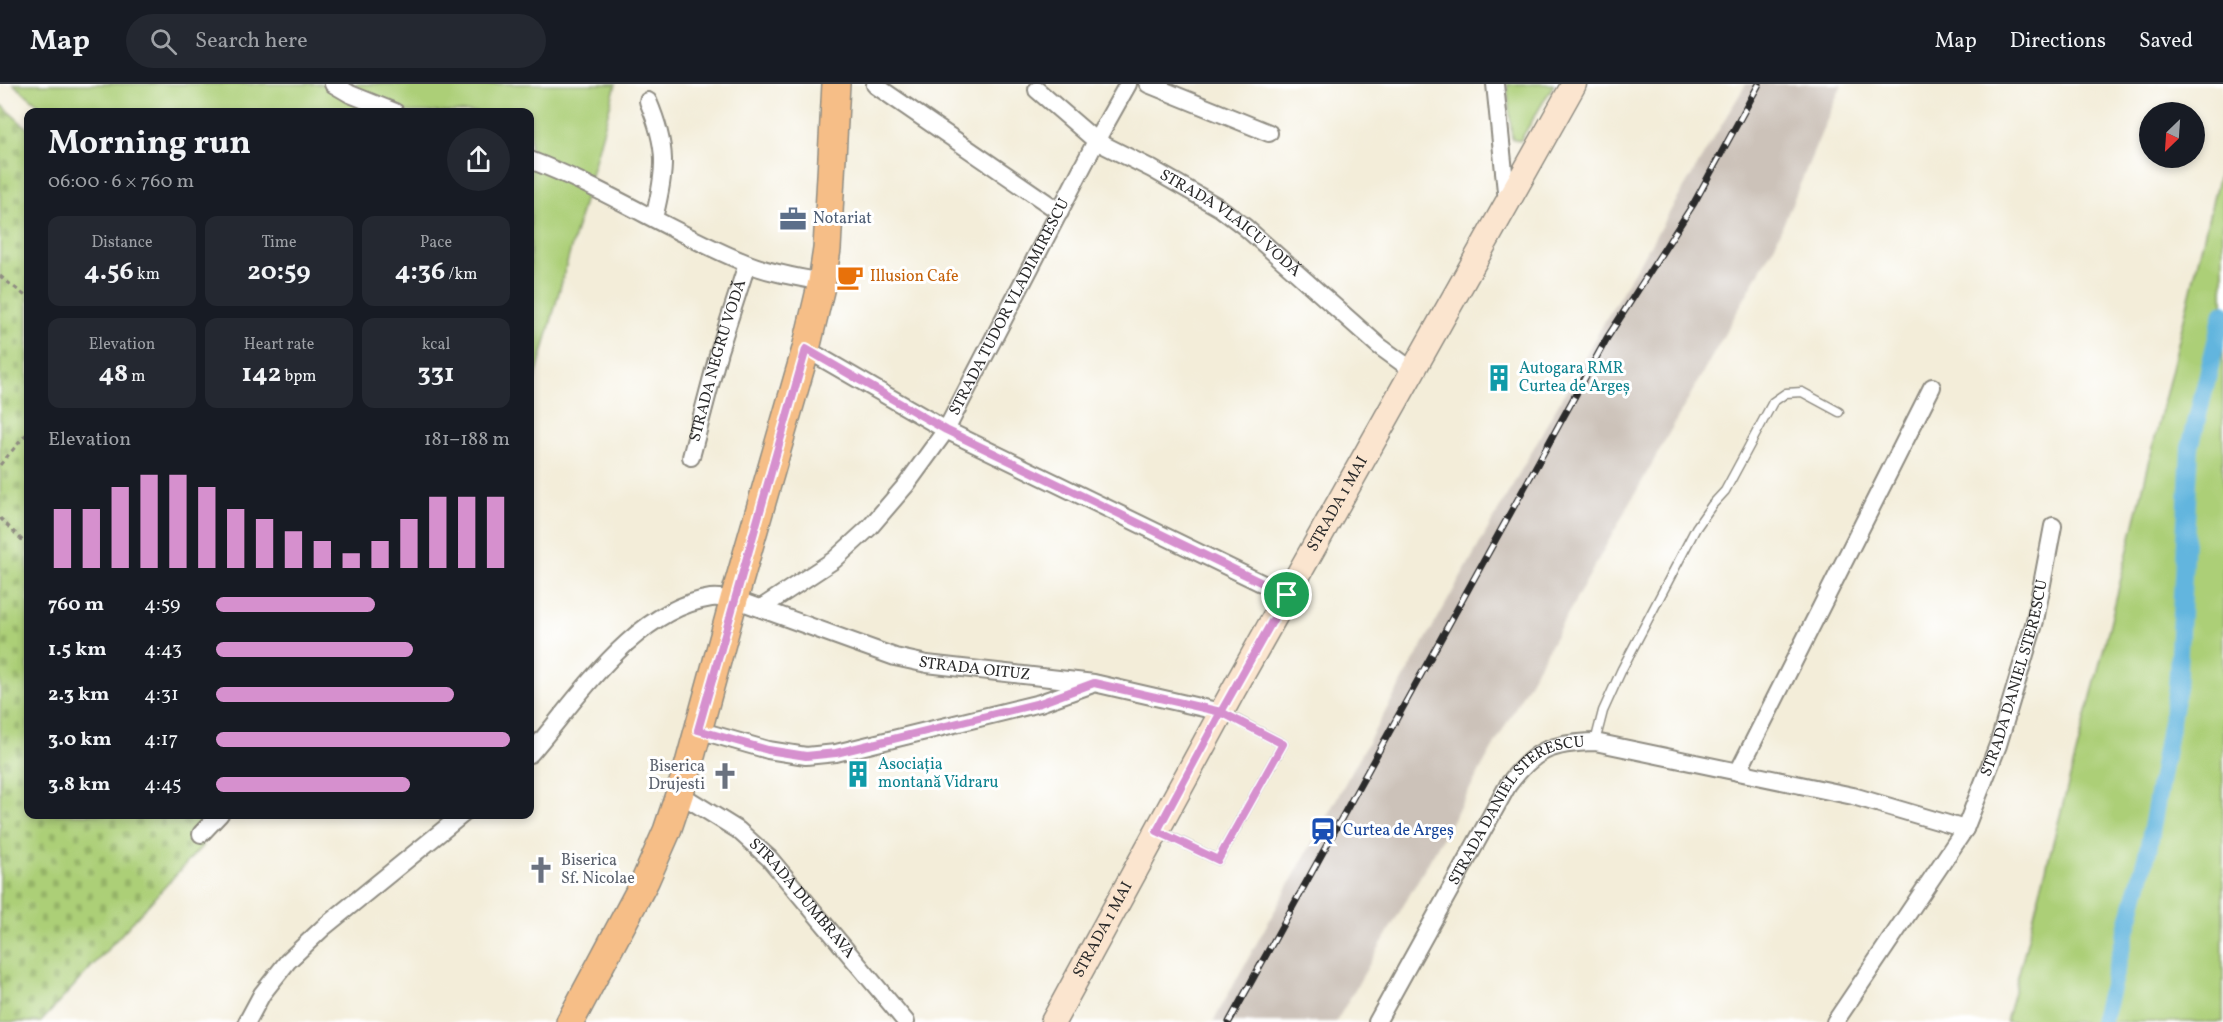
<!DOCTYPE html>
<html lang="en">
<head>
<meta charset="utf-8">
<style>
  :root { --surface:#171b24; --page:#242831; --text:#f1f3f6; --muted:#9ea1a6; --line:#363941; --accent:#d690ce }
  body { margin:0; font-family:Vollkorn,serif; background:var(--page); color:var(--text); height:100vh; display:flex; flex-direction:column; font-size:22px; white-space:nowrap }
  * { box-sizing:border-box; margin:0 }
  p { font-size:20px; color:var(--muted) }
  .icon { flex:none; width:33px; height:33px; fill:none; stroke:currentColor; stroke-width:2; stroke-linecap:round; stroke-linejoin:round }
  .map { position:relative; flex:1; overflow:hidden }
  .sheet { position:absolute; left:24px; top:24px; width:510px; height:711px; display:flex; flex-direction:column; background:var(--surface); border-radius:12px; box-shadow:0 3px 9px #0003 }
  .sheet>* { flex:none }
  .needle { width:39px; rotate:205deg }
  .buttons { position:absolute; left:2139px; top:18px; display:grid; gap:12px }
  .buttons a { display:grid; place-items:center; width:66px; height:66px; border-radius:50%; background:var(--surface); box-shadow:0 3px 9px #0003; font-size:30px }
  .pin { position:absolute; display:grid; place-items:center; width:51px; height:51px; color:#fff; margin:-26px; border:3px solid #fff; border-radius:50%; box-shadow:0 2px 6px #0007 }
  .round { display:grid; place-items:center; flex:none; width:63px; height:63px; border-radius:32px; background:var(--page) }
  .headline { display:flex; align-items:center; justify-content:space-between; height:102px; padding:0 24px }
  h1 { font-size:33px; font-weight:700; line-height:45px }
  .metrics { display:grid; grid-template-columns:repeat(3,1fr); gap:9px; height:102px; padding:6px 24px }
  .metrics div { display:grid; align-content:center; border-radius:12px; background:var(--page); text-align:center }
  .metrics b { font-size:26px; font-weight:700 }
  .metrics small { font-size:16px; font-weight:400 }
  .metrics p { font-size:16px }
  .chart { height:168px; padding:12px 24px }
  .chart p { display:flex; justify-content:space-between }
  .chart svg { width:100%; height:108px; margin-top:6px; stroke:var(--accent); stroke-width:6 }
  ul { padding:0 24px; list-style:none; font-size:20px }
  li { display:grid; grid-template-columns:96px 72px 1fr; align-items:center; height:45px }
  li i { height:15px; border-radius:8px; background:var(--accent) }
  header { display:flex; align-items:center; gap:36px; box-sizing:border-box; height:84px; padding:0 30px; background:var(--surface); border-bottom:2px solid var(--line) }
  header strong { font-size:28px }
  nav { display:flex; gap:33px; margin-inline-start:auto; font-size:21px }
  .search { width:420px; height:54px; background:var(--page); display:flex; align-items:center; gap:15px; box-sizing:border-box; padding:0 21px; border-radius:33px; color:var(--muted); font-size:22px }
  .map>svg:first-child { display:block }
  .railway { fill:#ccc2b9 }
  .grass { fill:#accf77; stroke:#6c7d51; stroke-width:1.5 }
  .cemetery { fill:url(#cemetery-stones); stroke:#6c7d51; stroke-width:1.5 }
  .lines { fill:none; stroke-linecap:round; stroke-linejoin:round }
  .canal { stroke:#62b5de; stroke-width:18 }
  .service-casing { stroke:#8f8c82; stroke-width:11 }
  .minor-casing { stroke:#8f8c82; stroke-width:20 }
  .secondary-casing { stroke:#8f8c82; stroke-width:27 }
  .primary-casing { stroke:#8f8c82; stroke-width:30 }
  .path { stroke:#8f8c82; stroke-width:3; stroke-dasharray:4.5 4.5; stroke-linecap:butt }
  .service { stroke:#fff; stroke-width:8 }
  .minor { stroke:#fff; stroke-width:16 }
  .secondary { stroke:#fbe5cf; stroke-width:24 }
  .primary { stroke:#f6be87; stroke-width:27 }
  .rail-casing { stroke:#2b2b2b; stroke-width:7 }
  .rail { stroke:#fff; stroke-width:4.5; stroke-dasharray:14; stroke-linecap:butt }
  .route-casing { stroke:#fff; stroke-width:12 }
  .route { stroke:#d690ce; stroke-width:8 }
  .labels { text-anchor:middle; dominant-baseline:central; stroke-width:6; stroke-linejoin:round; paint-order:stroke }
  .service-label { font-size:16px; fill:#4e5e75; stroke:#fff; text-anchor:start }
  .street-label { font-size:16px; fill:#2b2b2b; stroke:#fff }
  .food-label { font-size:16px; fill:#c56008; stroke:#fff; text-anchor:start }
  .culture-label { font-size:16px; fill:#0d838f; stroke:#fff; text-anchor:start }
  .worship-label { font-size:16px; fill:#5b616d; stroke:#fff; text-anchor:end }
  .transit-label { font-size:16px; fill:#164399; stroke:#fff; text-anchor:start }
</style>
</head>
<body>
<header>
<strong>Map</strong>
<div class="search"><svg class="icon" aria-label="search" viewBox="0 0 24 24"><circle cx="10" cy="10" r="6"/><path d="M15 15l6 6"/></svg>Search here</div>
<nav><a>Map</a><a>Directions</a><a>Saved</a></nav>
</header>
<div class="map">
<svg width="2223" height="938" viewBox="0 0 2223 938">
  <defs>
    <pattern id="cemetery-stones" width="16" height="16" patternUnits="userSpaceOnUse" patternTransform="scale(1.5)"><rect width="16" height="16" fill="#accf77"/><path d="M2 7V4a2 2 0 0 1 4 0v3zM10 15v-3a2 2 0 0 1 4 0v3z" fill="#94b267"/></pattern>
  </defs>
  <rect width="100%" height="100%" fill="#fff"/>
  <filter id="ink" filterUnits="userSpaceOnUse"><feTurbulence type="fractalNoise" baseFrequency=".0167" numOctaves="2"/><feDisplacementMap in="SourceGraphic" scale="12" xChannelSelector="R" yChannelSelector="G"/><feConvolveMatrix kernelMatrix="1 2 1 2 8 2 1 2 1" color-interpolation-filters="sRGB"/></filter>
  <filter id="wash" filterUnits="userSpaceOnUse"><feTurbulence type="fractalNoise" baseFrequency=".008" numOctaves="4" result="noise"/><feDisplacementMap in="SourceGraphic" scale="24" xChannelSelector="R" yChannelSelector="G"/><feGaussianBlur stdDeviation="1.35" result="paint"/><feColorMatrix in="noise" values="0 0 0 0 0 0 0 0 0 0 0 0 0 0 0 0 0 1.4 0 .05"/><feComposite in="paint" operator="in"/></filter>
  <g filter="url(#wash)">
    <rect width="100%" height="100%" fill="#f3edd9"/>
    <polygon class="railway" points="1746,0 1842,0 1775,160 1435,767 1336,938 1213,938 1348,694 1606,235"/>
    <g class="grass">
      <polygon points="13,0 616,0 530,314 530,28 48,28"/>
      <polygon points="1507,0 1554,0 1520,57 1512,55"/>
      <polygon points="2223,74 2223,938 2006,938 2108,548"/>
    </g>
    <polygon class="cemetery" points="0,20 28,45 28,730 207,731 190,748 203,761 41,938 0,938"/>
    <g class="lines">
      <polyline class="canal" points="2102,938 2148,766 2177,604 2190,364 2223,229"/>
    </g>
  </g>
  <g filter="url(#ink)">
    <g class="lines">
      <defs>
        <g id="service">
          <polyline points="1595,658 1603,627 1622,585 1696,444 1712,421 1725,407 1773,318 1786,309 1802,308 1839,328"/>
          <polyline points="1160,748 1218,776 1283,660 1224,629"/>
        </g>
        <g id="minor">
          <polyline points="333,0 350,10 395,28"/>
          <polyline points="1148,0 1269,49"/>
          <polyline points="1495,0 1507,117"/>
          <polyline points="875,1 1060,128"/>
          <path id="s1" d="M1037,6l59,51 56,28 68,39 25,19 134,119 33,24"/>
          <path d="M648,17c20,47 18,69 6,117"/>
          <path d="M530,76c75,28 142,73 216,103 24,10 51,14 76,19"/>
          <polyline points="806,265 946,346 1286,511"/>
          <path id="s2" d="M691,373l28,-106 28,-87"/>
          <path id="s3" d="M761,524l73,-48 36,-33 36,-42 40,-55 150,-289 32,-57"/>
          <polyline points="698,646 768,666 806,672 836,669 1040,619 1090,601"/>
          <path id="s4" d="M530,670c48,-55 103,-144 181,-156 7,-1 15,1 23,1l161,58 32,7 167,19 127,29"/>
          <polyline points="1738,688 1932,303"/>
          <path id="s5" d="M680,710l58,36 31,28 137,164"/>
          <polyline points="201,750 220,730"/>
          <polyline points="247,938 262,910 288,877 324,843 463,730"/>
          <path id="s6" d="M1377,938l131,-237c26,-35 43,-42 87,-43l258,54 112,33"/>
          <path id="s7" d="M1835,938l130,-193 33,-84 37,-124 18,-95"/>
        </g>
        <g id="secondary">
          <path id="s8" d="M1053,938l180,-331 341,-607"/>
        </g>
        <polyline id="primary" points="570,938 645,797 667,747 687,687 734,515 806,265 822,198 827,165 836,0"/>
      </defs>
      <use href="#service" class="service-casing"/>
      <use href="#minor" class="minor-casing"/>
      <use href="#secondary" class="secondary-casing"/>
      <use href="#primary" class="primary-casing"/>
      <g class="path">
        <polyline points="0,192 28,214"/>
        <polyline points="0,381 28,348"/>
        <polyline points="0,434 28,462"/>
      </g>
      <use href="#service" class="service"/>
      <use href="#minor" class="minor"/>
      <use href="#secondary" class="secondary"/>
      <use href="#primary" class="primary"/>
      <defs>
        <polyline id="rail" points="1229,938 1607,254 1694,119 1759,0"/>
      </defs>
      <use href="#rail" class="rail-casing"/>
      <use href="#rail" class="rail"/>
    </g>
  </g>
  <g class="lines" filter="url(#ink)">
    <defs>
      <polyline id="route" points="1287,511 946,346 806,265 698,646 768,666 806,672 836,669 1040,619 1094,599 1221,628 1157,747 1218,776 1283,660 1221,628 1287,511"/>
    </defs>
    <use href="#route" class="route-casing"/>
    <use href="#route" class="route"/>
  </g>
  <defs>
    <symbol id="office-bare" viewBox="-9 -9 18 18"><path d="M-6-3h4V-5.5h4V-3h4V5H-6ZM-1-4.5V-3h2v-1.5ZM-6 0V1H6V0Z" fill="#5c6f8a" stroke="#fff" stroke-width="2.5" paint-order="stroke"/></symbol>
    <symbol id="cafe-bare" viewBox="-9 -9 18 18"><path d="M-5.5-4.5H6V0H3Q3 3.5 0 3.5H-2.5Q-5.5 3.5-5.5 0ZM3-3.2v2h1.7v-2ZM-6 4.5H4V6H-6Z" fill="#e8710a" stroke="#fff" stroke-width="2.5" paint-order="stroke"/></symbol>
    <symbol id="building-bare" viewBox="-9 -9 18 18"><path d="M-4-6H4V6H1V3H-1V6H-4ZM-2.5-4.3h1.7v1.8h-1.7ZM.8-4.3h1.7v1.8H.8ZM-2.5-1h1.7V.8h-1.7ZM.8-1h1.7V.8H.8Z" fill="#0f9aa8" stroke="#fff" stroke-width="2.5" paint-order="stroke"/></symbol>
    <symbol id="church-bare" viewBox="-9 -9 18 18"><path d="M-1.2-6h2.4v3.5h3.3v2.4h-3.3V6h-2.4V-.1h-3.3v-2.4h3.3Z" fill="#6b7280" stroke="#fff" stroke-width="2.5" paint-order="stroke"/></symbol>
    <symbol id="station-bare" viewBox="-9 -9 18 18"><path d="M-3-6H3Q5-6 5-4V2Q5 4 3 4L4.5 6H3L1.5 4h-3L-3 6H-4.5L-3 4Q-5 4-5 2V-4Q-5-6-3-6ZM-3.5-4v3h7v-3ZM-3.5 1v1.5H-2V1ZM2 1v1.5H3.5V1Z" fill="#1a4fb4" stroke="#fff" stroke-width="2.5" paint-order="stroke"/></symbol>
  </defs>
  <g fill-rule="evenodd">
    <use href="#office-bare" x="774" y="116" width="38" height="38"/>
    <use href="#cafe-bare" x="831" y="174" width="38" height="38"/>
    <use href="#building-bare" x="1480" y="275" width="38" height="38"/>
    <use href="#building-bare" x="839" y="671" width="38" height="38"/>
    <use href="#church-bare" x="706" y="673" width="38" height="38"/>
    <use href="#station-bare" x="1304" y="728" width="38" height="38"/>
    <use href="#church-bare" x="522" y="767" width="38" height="38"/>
  </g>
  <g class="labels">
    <g class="service-label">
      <text x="813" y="135">Notariat</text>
    </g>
    <g class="street-label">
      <text stroke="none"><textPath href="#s1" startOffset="236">STRADA VLAICU VODĂ</textPath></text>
      <text stroke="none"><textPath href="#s3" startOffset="398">STRADA TUDOR VLADIMIRESCU</textPath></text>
      <text stroke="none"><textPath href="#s2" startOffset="100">STRADA NEGRU VODĂ</textPath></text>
      <text stroke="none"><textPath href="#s8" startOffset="591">STRADA 1 MAI</textPath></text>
      <text stroke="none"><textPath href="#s4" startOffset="519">STRADA OITUZ</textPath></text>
      <text stroke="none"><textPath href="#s7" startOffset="392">STRADA DANIEL STERESCU</textPath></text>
      <text stroke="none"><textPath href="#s6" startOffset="260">STRADA DANIEL STERESCU</textPath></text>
      <text stroke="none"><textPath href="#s5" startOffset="162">STRADA DUMBRAVA</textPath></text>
      <text stroke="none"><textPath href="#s8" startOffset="105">STRADA 1 MAI</textPath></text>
    </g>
    <g class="food-label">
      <text x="870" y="193">Illusion Cafe</text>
    </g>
    <g class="culture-label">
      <text x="1519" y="285">Autogara RMR<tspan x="1519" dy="18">Curtea de Argeș</tspan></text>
      <text x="878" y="681">Asociația<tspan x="878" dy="18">montană Vidraru</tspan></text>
    </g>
    <g class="worship-label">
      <text x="705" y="683">Biserica<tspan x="705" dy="18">Drujesti</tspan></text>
      <text x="561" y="777" text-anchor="start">Biserica<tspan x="561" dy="18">Sf. Nicolae</tspan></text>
    </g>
    <g class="transit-label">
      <text x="1343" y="747">Curtea de Argeș</text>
    </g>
  </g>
</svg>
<div class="buttons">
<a><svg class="needle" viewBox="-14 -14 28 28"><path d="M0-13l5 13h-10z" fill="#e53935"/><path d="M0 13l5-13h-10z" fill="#9ea1a6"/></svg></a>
</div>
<div class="pin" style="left:1287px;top:511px;background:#1e9e55"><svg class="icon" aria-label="arrive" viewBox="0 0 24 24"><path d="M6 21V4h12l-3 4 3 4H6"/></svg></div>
<section class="sheet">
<div class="headline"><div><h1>Morning run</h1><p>06:00 · 6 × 760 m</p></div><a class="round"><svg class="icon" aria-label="share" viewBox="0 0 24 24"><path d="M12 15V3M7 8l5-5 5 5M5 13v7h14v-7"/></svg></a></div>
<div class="metrics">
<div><p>Distance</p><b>4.56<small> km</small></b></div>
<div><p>Time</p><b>20:59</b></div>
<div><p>Pace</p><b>4:36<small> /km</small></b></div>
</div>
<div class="metrics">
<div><p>Elevation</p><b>48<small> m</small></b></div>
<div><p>Heart rate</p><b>142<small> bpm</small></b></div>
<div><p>kcal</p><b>331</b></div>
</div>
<div class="chart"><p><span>Elevation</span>181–188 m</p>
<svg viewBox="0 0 160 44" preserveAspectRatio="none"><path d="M5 44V20M15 44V20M25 44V11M35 44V6M45 44V6M55 44V11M65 44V20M75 44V24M85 44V29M95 44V33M105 44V38M115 44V33M125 44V24M135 44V15M145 44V15M155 44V15"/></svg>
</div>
<ul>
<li><b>760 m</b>4:59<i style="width:54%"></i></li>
<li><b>1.5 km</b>4:43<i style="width:67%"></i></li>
<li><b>2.3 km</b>4:31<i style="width:81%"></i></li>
<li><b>3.0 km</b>4:17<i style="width:100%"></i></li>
<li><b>3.8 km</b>4:45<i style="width:66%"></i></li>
</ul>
</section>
</div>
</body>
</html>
